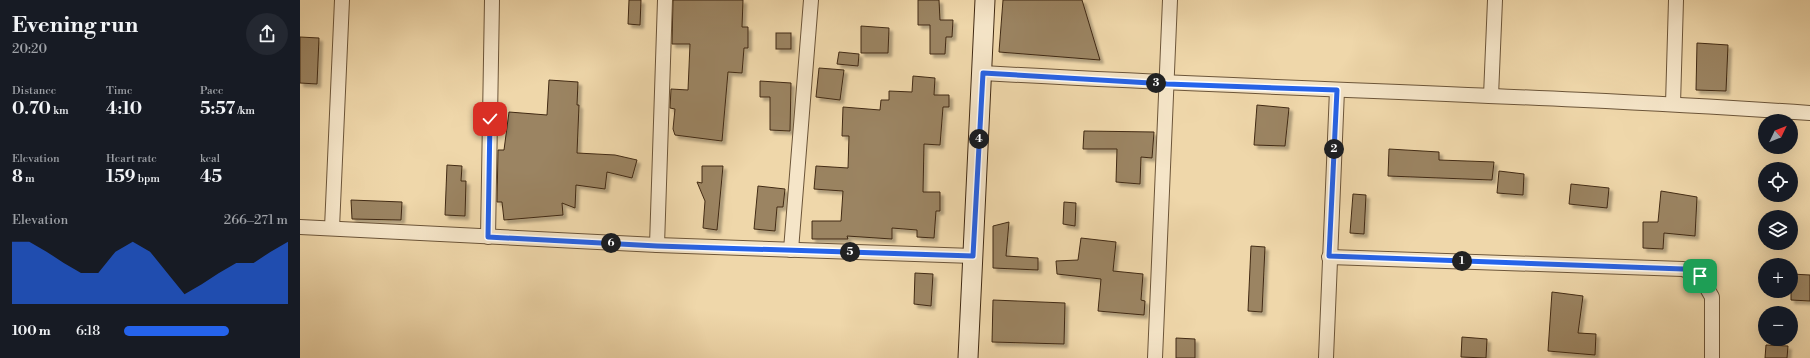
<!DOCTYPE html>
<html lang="en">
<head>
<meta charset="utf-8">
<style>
  :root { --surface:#171b24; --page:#242831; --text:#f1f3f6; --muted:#9ea1a6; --accent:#2563eb }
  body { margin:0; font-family:"Libre Bodoni",serif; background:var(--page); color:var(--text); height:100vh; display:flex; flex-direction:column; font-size:15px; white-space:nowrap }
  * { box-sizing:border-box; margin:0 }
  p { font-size:13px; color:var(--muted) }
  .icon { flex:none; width:22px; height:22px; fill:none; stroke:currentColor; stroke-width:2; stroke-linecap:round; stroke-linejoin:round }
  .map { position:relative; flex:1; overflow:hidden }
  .details { display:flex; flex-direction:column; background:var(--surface); width:300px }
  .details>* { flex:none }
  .needle { width:26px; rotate:47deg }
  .tools { position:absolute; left:1458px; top:114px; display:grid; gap:8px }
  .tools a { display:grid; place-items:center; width:40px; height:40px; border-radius:50%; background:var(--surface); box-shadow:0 4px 16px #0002; font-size:20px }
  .pin { position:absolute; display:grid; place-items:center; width:34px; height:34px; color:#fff; margin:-17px; border-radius:8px; box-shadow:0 2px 6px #0006 }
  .km { position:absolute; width:20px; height:20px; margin:-10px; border-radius:50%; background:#222; color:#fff; font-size:11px; line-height:20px; text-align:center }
  .round { display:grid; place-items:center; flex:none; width:42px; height:42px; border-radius:21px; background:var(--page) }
  .overview { display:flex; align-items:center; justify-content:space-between; height:68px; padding:0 12px }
  h1 { font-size:22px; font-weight:700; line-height:30px }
  .metrics { display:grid; grid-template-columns:repeat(3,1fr); gap:6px; height:68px; padding:4px 12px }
  .metrics div { display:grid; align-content:center }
  .metrics b { font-size:17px; font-weight:700 }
  .metrics small { font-size:11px; font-weight:400 }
  .metrics p { font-size:11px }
  .chart { height:112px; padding:8px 12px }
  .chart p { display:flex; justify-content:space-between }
  .chart svg { width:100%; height:72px; margin-top:4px; fill:var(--accent); opacity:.7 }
  ul { padding:0 12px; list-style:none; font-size:13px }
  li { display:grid; grid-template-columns:64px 48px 1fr; align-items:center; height:30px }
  li i { height:10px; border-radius:5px; background:var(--accent) }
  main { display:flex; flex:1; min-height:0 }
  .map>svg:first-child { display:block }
  .building { fill:#9b8462; stroke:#412a13; filter:url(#shadow) }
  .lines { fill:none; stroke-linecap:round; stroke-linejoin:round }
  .street-casing { stroke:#6c5539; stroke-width:16 }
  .secondary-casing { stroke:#412a13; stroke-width:21 }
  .street { stroke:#f5e5c8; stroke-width:14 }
  .secondary { stroke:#f5e5c8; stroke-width:19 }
  .route-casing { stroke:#fff; stroke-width:8 }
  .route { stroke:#2563eb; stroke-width:5 }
</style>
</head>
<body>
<main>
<section class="details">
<div class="overview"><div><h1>Evening run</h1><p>20:20</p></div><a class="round"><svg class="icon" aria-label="share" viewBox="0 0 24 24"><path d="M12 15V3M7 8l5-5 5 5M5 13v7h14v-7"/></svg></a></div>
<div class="metrics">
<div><p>Distance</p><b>0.70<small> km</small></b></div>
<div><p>Time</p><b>4:10</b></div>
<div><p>Pace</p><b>5:57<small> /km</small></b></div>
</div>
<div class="metrics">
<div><p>Elevation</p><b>8<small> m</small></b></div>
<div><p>Heart rate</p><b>159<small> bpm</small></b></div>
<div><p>kcal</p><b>45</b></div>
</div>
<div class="chart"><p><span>Elevation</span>266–271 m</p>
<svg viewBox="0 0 160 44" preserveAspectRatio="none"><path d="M0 44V6L10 6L20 12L30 19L40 25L50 25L60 12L70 6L80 12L90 25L100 38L110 32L120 25L130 19L140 19L150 12L160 6V44z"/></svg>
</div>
<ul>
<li><b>100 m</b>6:18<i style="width:64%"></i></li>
</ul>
</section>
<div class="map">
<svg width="1510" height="358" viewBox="0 0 1510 358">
  <defs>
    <filter id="shadow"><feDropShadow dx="3.5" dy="3.5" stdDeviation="1" flood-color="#0004"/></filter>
  </defs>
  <rect width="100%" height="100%" fill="#efd7aa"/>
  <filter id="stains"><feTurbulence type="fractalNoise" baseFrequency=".005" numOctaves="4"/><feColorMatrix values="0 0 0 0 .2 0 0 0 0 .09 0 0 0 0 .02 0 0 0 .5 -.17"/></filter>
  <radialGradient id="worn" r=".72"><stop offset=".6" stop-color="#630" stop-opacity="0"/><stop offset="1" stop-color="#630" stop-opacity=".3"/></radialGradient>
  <g class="building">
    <polygon points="329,0 341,0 340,25 328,24"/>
    <polygon points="373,0 443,0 442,27 448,27 448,48 444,48 442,73 428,72 422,141 375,135 373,129 375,109 370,108 371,89 388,90 390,44 372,44"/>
    <polygon points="618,0 639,0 640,20 653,20 652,37 646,37 645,54 630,54 630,25 618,25"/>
    <polygon points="703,0 782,0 800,60 699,52"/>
    <polygon points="561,26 589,28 588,53 561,53"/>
    <rect x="476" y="33" width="15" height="16"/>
    <polygon points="0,37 19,38 17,84 0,83"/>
    <polygon points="1397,43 1428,45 1426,91 1396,90"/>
    <polygon points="539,52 559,54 558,66 537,64"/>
    <polygon points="519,68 544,70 540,100 516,97"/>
    <polygon points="613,76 635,78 634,95 649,95 649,107 643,107 640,145 624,144 623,192 640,192 640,211 636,211 634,238 617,237 617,230 592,228 592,239 547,236 548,239 512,239 512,221 541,221 543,191 514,189 516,166 548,168 549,136 542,136 543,107 580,110 581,100 589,100 589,91 612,92"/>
    <polygon points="249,80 278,82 277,105 279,105 277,153 315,155 337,160 332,178 307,172 305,189 276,185 275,208 262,203 263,215 204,220 202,202 197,202 198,150 204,150 209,112 247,115"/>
    <polygon points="460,81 491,83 490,131 470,130 470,97 460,97"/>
    <polygon points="957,105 989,108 985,146 954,145"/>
    <polygon points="784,131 854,132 852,158 841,157 840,184 816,182 817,149 783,149"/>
    <polygon points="1089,149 1139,152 1139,160 1194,162 1192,180 1088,176"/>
    <polygon points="147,165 162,166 161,181 166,181 165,216 145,215"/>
    <polygon points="402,166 423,166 417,230 403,228 405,201 397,182 402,183"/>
    <polygon points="1199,171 1224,174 1223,195 1197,193"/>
    <polygon points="1271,184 1309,188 1307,208 1269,204"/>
    <polygon points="458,186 485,189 483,207 477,207 475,231 454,229"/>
    <polygon points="1361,191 1397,197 1395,236 1364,233 1363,249 1343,248 1343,222 1358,222"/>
    <polygon points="1053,194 1066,195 1064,234 1050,233"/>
    <polygon points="51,200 102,202 101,220 52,219"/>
    <polygon points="764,202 776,203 775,226 763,224"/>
    <polygon points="709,222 706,256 738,258 738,270 693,268 693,226"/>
    <polygon points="781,238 816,242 813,271 843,274 841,300 845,301 844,315 798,311 801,279 757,274 756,261 778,260"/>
    <polygon points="951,246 965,247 962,312 948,311"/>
    <polygon points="615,273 633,274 631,306 614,304"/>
    <polygon points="1491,274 1510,275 1510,301 1491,300"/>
    <polygon points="1252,292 1283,296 1278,333 1296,334 1295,355 1248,351"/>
    <polygon points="693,300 765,303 764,344 692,342"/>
    <polygon points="1162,337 1187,339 1186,358 1161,357"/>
    <polygon points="876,338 895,339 895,358 876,358"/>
    <polygon points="1466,345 1488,346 1487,358 1465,358"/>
  </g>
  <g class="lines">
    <defs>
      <g id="street">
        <path d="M683,73c275,16 551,21 827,40"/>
        <polyline points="1191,96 1195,0"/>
        <polyline points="1373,104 1376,0"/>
        <polyline points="0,227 357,245 673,256"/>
        <polyline points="32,228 42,0"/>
        <polyline points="188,237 192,0"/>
        <polyline points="357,245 365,0"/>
        <polyline points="491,250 511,0"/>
        <polyline points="1029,257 1383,269 1400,276 1412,297 1412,358"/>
        <polyline points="855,358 870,0"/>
        <polyline points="1026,358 1037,90"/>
      </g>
      <polyline id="secondary" points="668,358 685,0"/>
    </defs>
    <use href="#street" class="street-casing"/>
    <use href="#secondary" class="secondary-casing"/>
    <use href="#street" class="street"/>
    <use href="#secondary" class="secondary"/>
  </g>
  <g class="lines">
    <defs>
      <polyline id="route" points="190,119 188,237 357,246 673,256 683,73 867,84 1037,90 1029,256 1383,269 1400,276"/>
    </defs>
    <use href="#route" class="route-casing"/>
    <use href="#route" class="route"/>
  </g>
  <rect width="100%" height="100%" filter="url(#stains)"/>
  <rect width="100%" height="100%" fill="url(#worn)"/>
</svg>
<div class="tools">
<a><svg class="needle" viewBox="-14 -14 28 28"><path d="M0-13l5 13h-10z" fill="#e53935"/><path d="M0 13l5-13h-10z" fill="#9ea1a6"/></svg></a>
<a><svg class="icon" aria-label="locate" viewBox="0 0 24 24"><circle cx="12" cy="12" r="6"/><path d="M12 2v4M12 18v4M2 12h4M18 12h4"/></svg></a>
<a><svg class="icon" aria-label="layers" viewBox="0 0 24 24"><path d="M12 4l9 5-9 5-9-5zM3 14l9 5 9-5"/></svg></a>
<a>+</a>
<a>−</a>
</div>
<div class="pin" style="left:1400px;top:276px;background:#1e9e55"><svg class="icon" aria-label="arrive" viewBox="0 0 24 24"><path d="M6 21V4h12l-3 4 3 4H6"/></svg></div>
<div class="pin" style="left:190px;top:119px;background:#d93025"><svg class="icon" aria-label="check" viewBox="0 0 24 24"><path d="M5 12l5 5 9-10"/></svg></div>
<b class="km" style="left:1162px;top:261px">1</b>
<b class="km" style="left:1034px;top:149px">2</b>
<b class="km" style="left:856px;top:83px">3</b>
<b class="km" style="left:679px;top:139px">4</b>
<b class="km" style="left:550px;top:252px">5</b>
<b class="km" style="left:311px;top:243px">6</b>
</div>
</main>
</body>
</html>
